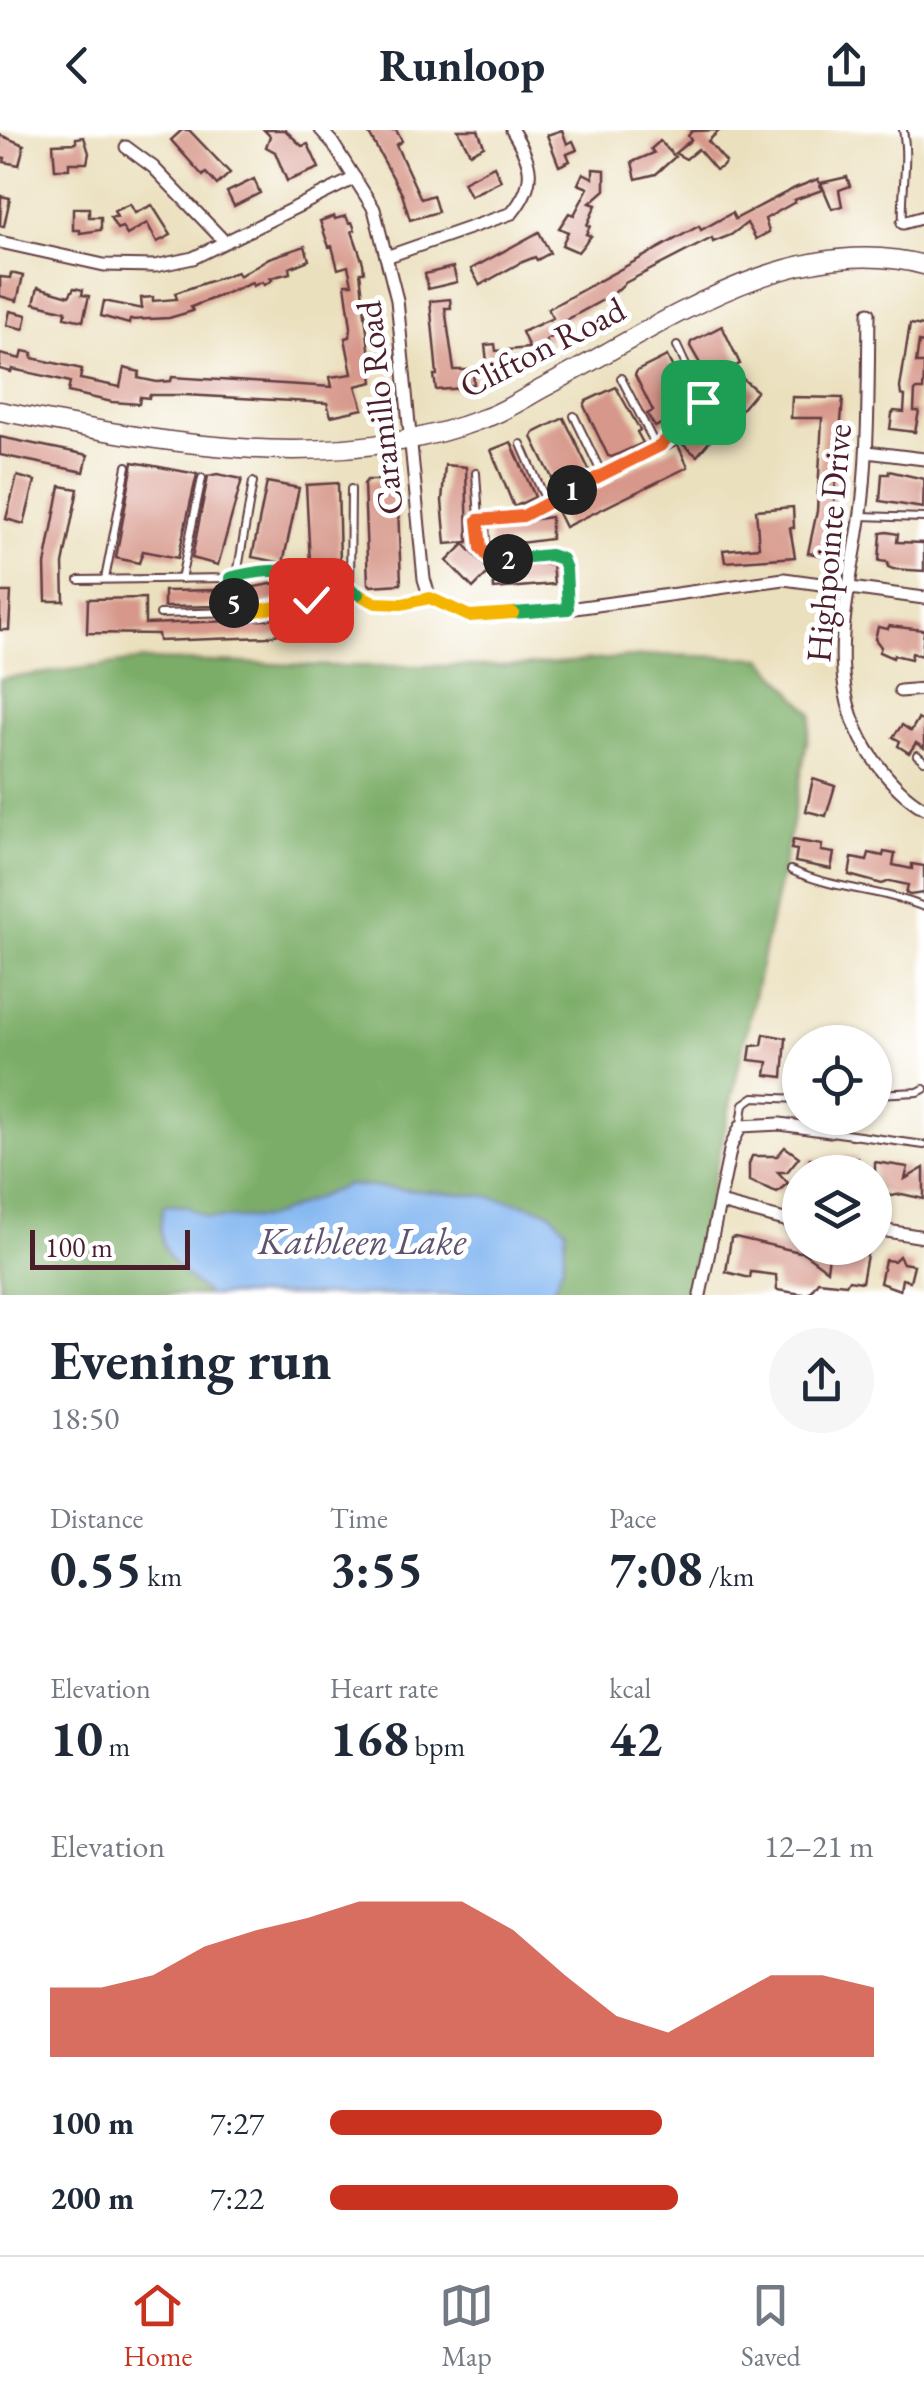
<!DOCTYPE html>
<html lang="en">
<head>
<meta charset="utf-8">
<style>
  :root { --surface:#fff; --page:#f6f6f7; --text:#1f2937; --muted:#747a83; --line:#e0e1e3; --accent:#c8321e }
  body { margin:0; font-family:"EB Garamond",serif; background:var(--page); color:var(--text); height:100vh; display:flex; flex-direction:column; font-size:38px; white-space:nowrap }
  * { box-sizing:border-box; margin:0 }
  p { font-size:32px; color:var(--muted) }
  .icon { flex:none; width:55px; height:55px; fill:none; stroke:currentColor; stroke-width:2; stroke-linecap:round; stroke-linejoin:round }
  .map { position:relative; height:1165px; overflow:hidden }
  .panel { display:flex; flex-direction:column; background:var(--surface); flex:1 }
  .panel>* { flex:none }
  .fabs { position:absolute; left:782px; top:895px; display:grid; gap:20px }
  .fabs a { display:grid; place-items:center; width:110px; height:110px; border-radius:50%; background:var(--surface); box-shadow:0 2px 8px #0004; font-size:50px }
  .scale { position:absolute; left:30px; bottom:25px; width:160px; box-sizing:border-box; padding-left:10px; border:5px solid #4a1f2b; border-top:0; font-size:28px; line-height:35px; white-space:nowrap; color:#4a1f2b; -webkit-text-stroke:8px #fff; paint-order:stroke }
  .pin { position:absolute; display:grid; place-items:center; width:85px; height:85px; color:#fff; margin:-42px; border-radius:20px; box-shadow:0 5px 15px #0006 }
  .km { position:absolute; width:50px; height:50px; margin:-25px; border-radius:50%; background:#222; color:#fff; font-size:28px; line-height:50px; text-align:center }
  .round { display:grid; place-items:center; flex:none; width:105px; height:105px; border-radius:52px; background:var(--page) }
  .headline { display:flex; align-items:center; justify-content:space-between; height:170px; padding:0 50px }
  h1 { font-size:55px; font-weight:700; line-height:75px }
  .stats { display:grid; grid-template-columns:repeat(3,1fr); gap:15px; height:170px; padding:10px 50px }
  .stats div { display:grid; align-content:center }
  .stats b { font-size:50px; font-weight:700 }
  .stats small { font-size:28px; font-weight:400 }
  .stats p { font-size:28px }
  .chart { height:280px; padding:20px 50px }
  .chart p { display:flex; justify-content:space-between }
  .chart svg { width:100%; height:180px; margin-top:10px; fill:var(--accent); opacity:.7 }
  ul { padding:0 50px; list-style:none; font-size:32px }
  li { display:grid; grid-template-columns:160px 120px 1fr; align-items:center; height:75px }
  li i { height:25px; border-radius:12px; background:var(--accent) }
  header { display:flex; justify-content:space-between; align-items:center; height:130px; padding:0 50px; background:var(--surface); font-size:45px; font-weight:700 }
  .menu { display:flex; justify-content:space-around; align-items:center; height:140px; border-top:2px solid var(--line); background:var(--surface); font-size:28px; color:var(--muted) }
  .menu a { display:grid; justify-items:center; gap:5px }
  .menu .current { color:var(--accent) }
  .map>svg:first-child { display:block }
  .forest { fill:#7cad68; stroke:#63664a; stroke-width:2.5 }
  .water { fill:#84b7f1; stroke:#676b8e; stroke-width:2.5 }
  .building { fill:#d7978a }
  .lines { fill:none; stroke-linecap:round; stroke-linejoin:round }
  .lane-casing { stroke:#623c41; stroke-width:10 }
  .street-casing { stroke:#623c41; stroke-width:15 }
  .secondary-casing { stroke:#623c41; stroke-width:21 }
  .lane { stroke:#fff; stroke-width:6 }
  .street { stroke:#fff; stroke-width:11 }
  .secondary { stroke:#fff; stroke-width:18 }
  .split-1-casing { stroke:#fff; stroke-width:20 }
  .split-2-casing { stroke:#fff; stroke-width:20 }
  .split-3-casing { stroke:#fff; stroke-width:20 }
  .split-4-casing { stroke:#fff; stroke-width:20 }
  .split-5-casing { stroke:#fff; stroke-width:20 }
  .split-6-casing { stroke:#fff; stroke-width:20 }
  .split-1 { stroke:#f0652b; stroke-width:12 }
  .split-2 { stroke:#f0652b; stroke-width:12 }
  .split-3 { stroke:#22a559; stroke-width:12 }
  .split-4 { stroke:#f5b400; stroke-width:12 }
  .split-5 { stroke:#22a559; stroke-width:12 }
  .split-6 { stroke:#f5b400; stroke-width:12 }
  .labels { text-anchor:middle; dominant-baseline:central; stroke-width:10; stroke-linejoin:round; paint-order:stroke }
  .street-label { font-size:35px; fill:#4a1f2b; stroke:#fff }
  .water-label { font-size:38px; font-style:italic; fill:#5e5470; stroke:#fff }
</style>
</head>
<body>
<header><svg class="icon" aria-label="back" viewBox="0 0 24 24"><path d="M15 5l-7 7 7 7"/></svg>Runloop<svg class="icon" aria-label="share" viewBox="0 0 24 24"><path d="M12 15V3M7 8l5-5 5 5M5 13v7h14v-7"/></svg></header>
<div class="map">
<svg width="924" height="1165" viewBox="0 0 924 1165">
  <rect width="100%" height="100%" fill="#fff"/>
  <filter id="ink" filterUnits="userSpaceOnUse"><feTurbulence type="fractalNoise" baseFrequency=".01" numOctaves="2"/><feDisplacementMap in="SourceGraphic" scale="20" xChannelSelector="R" yChannelSelector="G"/><feConvolveMatrix kernelMatrix="1 2 1 2 8 2 1 2 1" color-interpolation-filters="sRGB"/></filter>
  <filter id="wash" filterUnits="userSpaceOnUse"><feTurbulence type="fractalNoise" baseFrequency=".0048" numOctaves="4" result="noise"/><feDisplacementMap in="SourceGraphic" scale="40" xChannelSelector="R" yChannelSelector="G"/><feGaussianBlur stdDeviation="2.25" result="paint"/><feColorMatrix in="noise" values="0 0 0 0 0 0 0 0 0 0 0 0 0 0 0 0 0 1.4 0 .05"/><feComposite in="paint" operator="in"/></filter>
  <g filter="url(#wash)">
    <rect width="100%" height="100%" fill="#ebe0be"/>
    <polygon class="forest" points="660,525 762,528 812,584 790,704 688,1165 0,1165 0,549 145,530 335,536 519,536"/>
    <path class="water" d="M347,1055l139,11 38,8 25,7 17,18 -3,35 -11,28 -4,3h-340c-33,-28 -56,-44 -44,-90l21,1 23,12h59z"/>
    <g id="blocks">
      <g class="building">
        <polygon points="182,0 189,0 230,43 217,55 206,43 203,46 171,10"/>
        <polygon points="264,0 285,0 302,16 308,14 319,38 287,51 275,22 266,17 270,6"/>
        <polygon points="367,0 396,0 402,11 396,15 421,69 433,65 438,82 410,90 402,64"/>
        <polygon points="458,0 478,0 484,16 470,23"/>
        <polygon points="562,0 567,14 573,11 577,20 567,24 570,31 559,36 547,5"/>
        <polygon points="720,0 708,11 726,32 722,37 716,40 698,19 686,29 675,23 691,10 688,6 692,1"/>
        <polygon points="0,5 24,15 19,35 4,32 5,28 0,27"/>
        <polygon points="84,7 89,23 87,33 69,33 69,39 55,39 53,14 76,13 76,8"/>
        <polygon points="660,11 675,27 656,44 636,49 632,32 654,23 651,19"/>
        <polygon points="494,36 501,51 470,66 463,52"/>
        <polygon points="593,39 605,40 605,60 590,73 596,75 587,95 590,96 586,104 591,106 578,122 562,115 568,102 559,98 569,83 574,85 588,58 578,54 583,43 593,48"/>
        <polygon points="847,47 850,56 839,60 842,76 832,79 821,53"/>
        <polygon points="254,49 260,63 234,76 227,62"/>
        <polygon points="818,49 822,60 794,70 795,72 765,89 769,102 756,109 747,93 731,105 713,112 712,108 625,153 612,165 548,200 552,207 546,210 548,216 519,228 520,236 515,239 488,240 485,215 495,214 496,221 529,218 522,202 553,188 548,179 699,96 701,100 732,83 735,89 795,58"/>
        <polygon points="1,66 10,68 4,96 0,96"/>
        <polygon points="130,74 135,83 152,75 171,105 157,112 147,93 127,105 122,97 117,99 110,87 117,87 114,81"/>
        <polygon points="73,78 89,78 89,87 101,87 101,100 80,103 80,100 73,100"/>
        <polygon points="334,86 335,89 346,86 349,93 352,92 355,100 352,101 363,133 364,142 360,142 373,252 356,256 363,279 331,286 327,273 185,265 150,265 149,268 140,267 139,274 112,272 68,262 70,252 54,248 12,239 11,242 0,239 0,224 21,229 23,221 33,223 32,228 82,239 80,249 120,257 124,238 140,242 138,248 157,252 171,251 172,247 332,257 330,247 352,244 345,208 350,207 351,197 345,154 352,154 348,136 338,139 332,116 329,117 320,91"/>
        <polygon points="539,102 550,123 537,130 535,127 520,133 480,155 471,139"/>
        <polygon points="305,116 309,130 289,138 290,143 270,148 272,150 264,155 262,152 253,156 252,153 191,177 193,181 169,188 130,190 129,194 101,186 104,171 142,179 141,168 153,167 153,171 177,169 175,163 237,142 239,146 269,128"/>
        <polygon points="453,137 457,152 428,159 425,144"/>
        <polygon points="11,143 23,146 17,171 0,166 0,147 10,148"/>
        <polygon points="38,157 69,166 74,158 83,160 82,165 89,166 83,191 65,187 66,181 34,173"/>
        <polygon points="450,169 451,178 445,178 454,240 473,240 474,254 465,255 465,258 436,260 434,245 437,245 430,171"/>
        <polygon points="10,181 27,185 24,199 7,195"/>
        <polygon points="910,194 924,196 924,213 919,212 916,233 924,233 924,246 923,260 915,260 914,281 919,281 915,302 890,299 892,284 894,281 904,282 905,266 901,265 900,258"/>
        <polygon points="722,196 740,234 709,249 690,216 691,212"/>
        <polygon points="667,226 685,263 680,271 685,281 655,297 647,284 653,281 635,245 637,241"/>
        <polygon points="736,243 757,261 735,287 730,287 712,275 716,270 711,271"/>
        <polygon points="616,257 640,300 637,302 643,313 612,327 608,326 584,276 586,271"/>
        <polygon points="792,267 843,268 833,385 826,426 808,423 817,381 822,288 791,288"/>
        <polygon points="703,285 721,298 697,326 680,312"/>
        <polygon points="564,288 591,344 561,359 558,353 555,354 532,307 534,303"/>
        <polygon points="0,307 88,325 84,342 0,325"/>
        <polygon points="511,312 535,367 514,377 491,320"/>
        <polygon points="678,315 688,337 565,397 555,377"/>
        <polygon points="133,332 197,344 178,428 143,421 139,433 116,428"/>
        <polygon points="445,335 466,337 468,412 446,414 442,371"/>
        <polygon points="889,341 924,349 923,378 880,371 882,344 889,344"/>
        <polygon points="217,344 242,349 218,435 192,428 208,346"/>
        <polygon points="17,346 35,351 24,394 6,389"/>
        <polygon points="367,350 397,350 401,454 371,456 368,453 364,354"/>
        <polygon points="267,352 299,358 283,433 252,427"/>
        <polygon points="338,353 340,433 310,433 306,355"/>
        <polygon points="60,356 78,359 63,434 64,471 46,471 45,435"/>
        <polygon points="793,377 794,398 790,398 795,427 725,432 723,420 759,417 756,380"/>
        <polygon points="551,387 551,409 490,417 489,396"/>
        <polygon points="887,402 898,404 897,412 924,413 924,441 893,439 888,437 888,432 879,431 881,403"/>
        <polygon points="464,414 490,441 473,458 447,431"/>
        <polygon points="552,434 554,454 494,459 492,436"/>
        <polygon points="292,450 295,466 252,475 249,458"/>
        <polygon points="221,460 221,476 164,477 164,461"/>
        <polygon points="0,462 11,462 9,500 0,500"/>
        <polygon points="145,468 145,494 266,490 322,474 327,491 267,507 159,511 158,504 87,503 88,469"/>
        <polygon points="889,496 924,500 922,526 912,523 911,529 894,525 893,528 879,522 881,517 875,509 878,497 888,499"/>
        <polygon points="918,589 924,592 924,618 916,613 909,623 898,616 900,611 893,607 902,595 911,601"/>
        <polygon points="813,649 835,656 826,686 806,681"/>
        <polygon points="793,710 822,715 821,721 834,723 831,739 795,732 797,720 791,719"/>
        <polygon points="884,722 895,724 893,735 912,739 912,734 924,736 924,763 910,765 906,763 908,755 890,751 882,754 849,745 852,728 867,731 869,723 883,726"/>
        <polygon points="764,904 786,908 783,947 766,945 768,932 749,930 751,916 762,915"/>
        <polygon points="785,1017 799,1027 787,1042 778,1042 788,1053 777,1062 749,1051 749,1034 752,1026 777,1026"/>
        <polygon points="844,1026 857,1028 853,1042 806,1042 810,1028 842,1037"/>
        <polygon points="875,1032 908,1037 905,1049 924,1038 924,1069 902,1064 891,1066 875,1059"/>
        <polygon points="735,1107 804,1123 827,1140 829,1125 842,1127 844,1122 867,1125 862,1152 849,1150 846,1154 818,1151 808,1165 777,1160 776,1145 751,1142 750,1148 726,1142 731,1108"/>
        <polygon points="899,1126 903,1133 914,1135 910,1151 902,1149 900,1160 880,1153 885,1130 894,1131"/>
      </g>
    </g>
  </g>
  <g filter="url(#ink)">
    <use href="#blocks" fill-opacity="0" stroke="#623c41" stroke-width="2.5"/>
    <g class="lines">
      <defs>
        <g id="lane">
          <path d="M903,0c6,31 -2,61 0,93"/>
          <polyline points="621,248 657,318"/>
          <polyline points="702,276 727,294"/>
          <polyline points="574,286 602,344"/>
          <polyline points="521,314 547,373"/>
          <path d="M476,343l5,76c18,23 56,1 81,10l4,10 2,39"/>
          <polyline points="861,386 924,388"/>
          <polyline points="478,390 523,386 661,316 703,272 677,216"/>
          <polyline points="237,445 253,352"/>
          <polyline points="229,448 235,482 246,483 311,470"/>
          <polyline points="105,449 127,336"/>
          <polyline points="181,449 202,348"/>
          <polyline points="79,450 229,448 291,441 333,448 376,473 403,475 428,468"/>
          <polyline points="350,458 351,359"/>
          <polyline points="160,484 235,482"/>
          <polyline points="917,625 924,631"/>
          <path d="M791,740c44,20 90,19 133,37"/>
          <polyline points="875,964 918,962 924,959"/>
          <polyline points="741,994 744,974 754,967 800,969"/>
          <polyline points="831,1002 924,1015"/>
        </g>
        <g id="street">
          <polyline points="321,0 332,12 374,79 397,170 424,449 430,468 469,486 568,479 784,449 924,468"/>
          <polyline points="126,17 153,37 224,111"/>
          <polyline points="903,93 924,87"/>
          <polyline points="0,112 104,135 155,136 193,128 355,48"/>
          <path d="M386,127l126,-44c26,-32 20,-50 0,-83"/>
          <path d="M869,183c-1,61 0,122 -6,183 -9,91 -48,183 12,265 13,18 29,36 49,47"/>
          <polyline points="867,322 924,329"/>
          <polyline points="900,561 924,559"/>
          <polyline points="720,1073 800,1094"/>
          <polyline points="875,1099 924,1107"/>
          <polyline points="700,1165 731,1016 741,996 780,994 830,1001"/>
        </g>
        <path id="secondary" d="M0,281c156,31 331,66 485,7 21,-7 41,-21 60,-31 112,-59 246,-158 379,-122"/>
      </defs>
      <use href="#lane" class="lane-casing"/>
      <use href="#street" class="street-casing"/>
      <use href="#secondary" class="secondary-casing"/>
      <use href="#lane" class="lane"/>
      <use href="#street" class="street"/>
      <use href="#secondary" class="secondary"/>
    </g>
  </g>
  <g class="lines" filter="url(#ink)">
    <defs>
      <polyline id="split-1" points="572,360 660,316 703,272"/>
      <polyline id="split-2" points="508,429 488,427 481,418 478,390 523,386 572,360"/>
      <polyline id="split-3" points="508,429 550,425 562,429 566,439 568,479 513,483"/>
      <polyline id="split-4" points="358,464 376,473 402,474 430,468 469,486 513,483"/>
      <path id="split-5" d="M234,473l-4,-25c45,-13 90,-9 128,16"/>
      <polyline id="split-6" points="234,473 235,482 246,483 311,470"/>
    </defs>
    <use href="#split-1" class="split-1-casing"/>
    <use href="#split-2" class="split-2-casing"/>
    <use href="#split-3" class="split-3-casing"/>
    <use href="#split-4" class="split-4-casing"/>
    <use href="#split-5" class="split-5-casing"/>
    <use href="#split-6" class="split-6-casing"/>
    <use href="#split-1" class="split-1"/>
    <use href="#split-2" class="split-2"/>
    <use href="#split-3" class="split-3"/>
    <use href="#split-4" class="split-4"/>
    <use href="#split-5" class="split-5"/>
    <use href="#split-6" class="split-6"/>
  </g>
  <g class="labels">
    <g class="street-label">
      <text transform="translate(542 217) rotate(-27)">Clifton Road</text>
      <text transform="translate(379 278) rotate(-96)">Caramillo Road</text>
      <text transform="translate(828 413) rotate(-85)">Highpointe Drive</text>
    </g>
    <g class="water-label">
      <text x="362" y="1110">Kathleen Lake</text>
    </g>
  </g>
</svg>
<div class="fabs">
<a><svg class="icon" aria-label="locate" viewBox="0 0 24 24"><circle cx="12" cy="12" r="6"/><path d="M12 2v4M12 18v4M2 12h4M18 12h4"/></svg></a>
<a><svg class="icon" aria-label="layers" viewBox="0 0 24 24"><path d="M12 4l9 5-9 5-9-5zM3 14l9 5 9-5"/></svg></a>
</div>
<div class="scale">100 m</div>
<div class="pin" style="left:703px;top:272px;background:#1e9e55"><svg class="icon" aria-label="arrive" viewBox="0 0 24 24"><path d="M6 21V4h12l-3 4 3 4H6"/></svg></div>
<div class="pin" style="left:311px;top:470px;background:#d93025"><svg class="icon" aria-label="check" viewBox="0 0 24 24"><path d="M5 12l5 5 9-10"/></svg></div>
<b class="km" style="left:572px;top:360px">1</b>
<b class="km" style="left:508px;top:429px">2</b>
<b class="km" style="left:234px;top:473px">5</b>
</div>
<section class="panel">
<div class="headline"><div><h1>Evening run</h1><p>18:50</p></div><a class="round"><svg class="icon" aria-label="share" viewBox="0 0 24 24"><path d="M12 15V3M7 8l5-5 5 5M5 13v7h14v-7"/></svg></a></div>
<div class="stats">
<div><p>Distance</p><b>0.55<small> km</small></b></div>
<div><p>Time</p><b>3:55</b></div>
<div><p>Pace</p><b>7:08<small> /km</small></b></div>
</div>
<div class="stats">
<div><p>Elevation</p><b>10<small> m</small></b></div>
<div><p>Heart rate</p><b>168<small> bpm</small></b></div>
<div><p>kcal</p><b>42</b></div>
</div>
<div class="chart"><p><span>Elevation</span>12–21 m</p>
<svg viewBox="0 0 160 44" preserveAspectRatio="none"><path d="M0 44V27L10 27L20 24L30 17L40 13L50 10L60 6L70 6L80 6L90 13L100 24L110 34L120 38L130 31L140 24L150 24L160 27V44z"/></svg>
</div>
<ul>
<li><b>100 m</b>7:27<i style="width:61%"></i></li>
<li><b>200 m</b>7:22<i style="width:64%"></i></li>
</ul>
</section>
<nav class="menu">
<a class="current"><svg class="icon" aria-label="home" viewBox="0 0 24 24"><path d="M3 11l9-7 9 7M6 9v11h12V9"/></svg>Home</a>
<a><svg class="icon" aria-label="map" viewBox="0 0 24 24"><path d="M3 6l6-2 6 2 6-2v14l-6 2-6-2-6 2zM9 4v14M15 6v14"/></svg>Map</a>
<a><svg class="icon" aria-label="saved" viewBox="0 0 24 24"><path d="M7 4h10v16l-5-4-5 4z"/></svg>Saved</a>
</nav>
</body>
</html>
